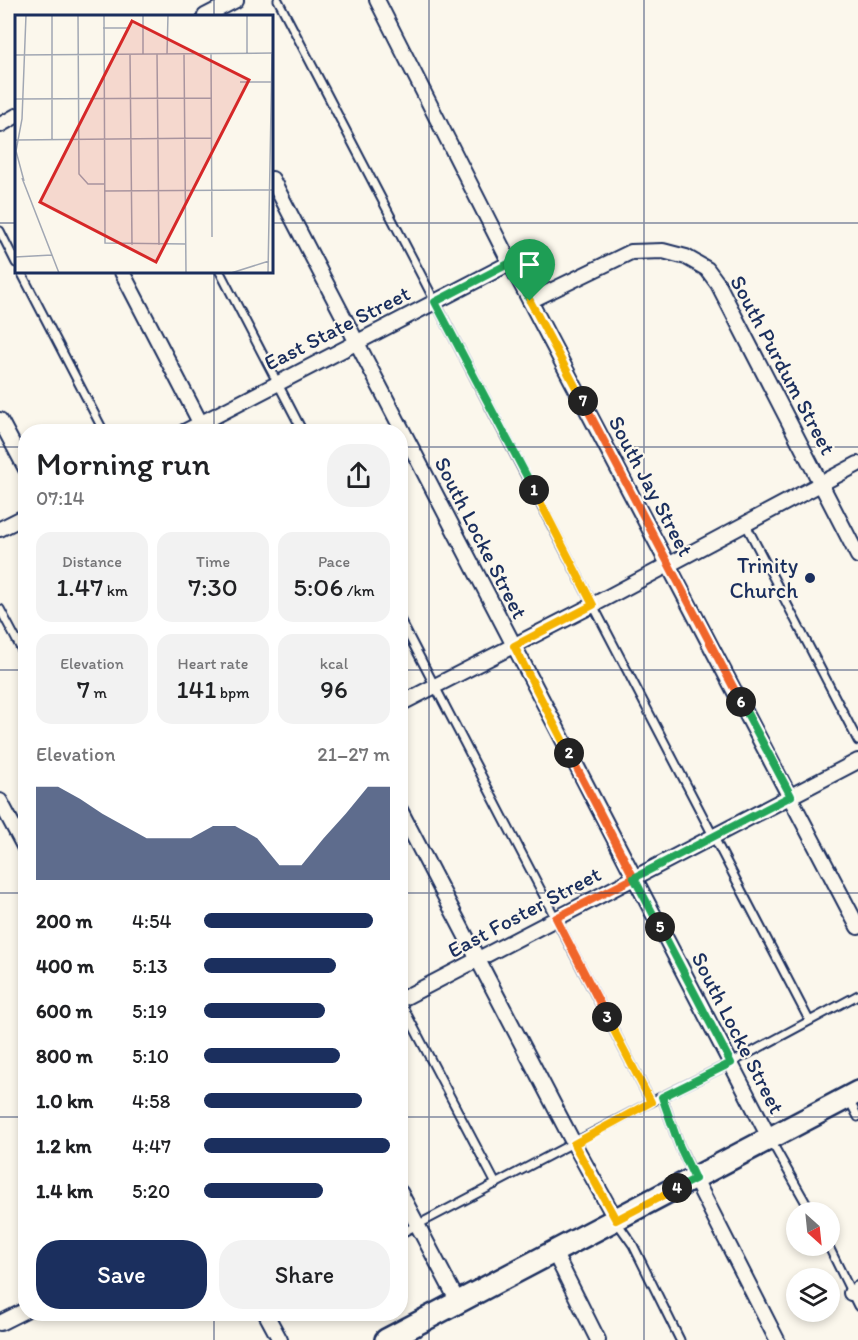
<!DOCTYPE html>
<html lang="en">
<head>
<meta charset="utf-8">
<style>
  :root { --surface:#fff; --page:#f2f2f2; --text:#202124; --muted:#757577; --accent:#1b2f5e }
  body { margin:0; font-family:Itim,sans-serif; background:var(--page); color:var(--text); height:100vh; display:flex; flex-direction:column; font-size:22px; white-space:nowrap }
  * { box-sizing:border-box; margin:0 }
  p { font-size:20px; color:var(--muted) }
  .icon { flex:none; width:33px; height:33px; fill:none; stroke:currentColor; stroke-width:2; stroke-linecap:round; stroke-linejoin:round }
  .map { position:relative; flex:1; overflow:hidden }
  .drawer { position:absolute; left:18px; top:424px; width:390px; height:897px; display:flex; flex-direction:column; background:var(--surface); border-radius:24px; box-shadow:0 3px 9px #0003 }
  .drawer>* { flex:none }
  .needle { width:39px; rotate:153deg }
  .buttons { position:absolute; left:786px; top:1202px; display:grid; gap:12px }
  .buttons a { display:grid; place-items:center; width:54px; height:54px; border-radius:50%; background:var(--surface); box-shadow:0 3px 9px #0003; font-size:30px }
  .pin { position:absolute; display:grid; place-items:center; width:51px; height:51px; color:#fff; margin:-62px -26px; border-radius:50% 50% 50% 0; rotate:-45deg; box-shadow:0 0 6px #0007 }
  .pin .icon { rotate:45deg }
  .km { position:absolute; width:30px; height:30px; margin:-15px; border-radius:50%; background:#222; color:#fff; font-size:16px; line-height:30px; text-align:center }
  .round { display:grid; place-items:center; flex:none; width:63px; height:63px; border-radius:24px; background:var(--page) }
  .summary { display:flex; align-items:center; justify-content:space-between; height:102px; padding:0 18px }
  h1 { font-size:33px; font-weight:600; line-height:45px }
  .figures { display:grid; grid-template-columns:repeat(3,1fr); gap:9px; height:102px; padding:6px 18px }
  .figures div { display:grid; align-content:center; border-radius:15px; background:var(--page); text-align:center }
  .figures b { font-size:26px; font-weight:600 }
  .figures small { font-size:16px; font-weight:400 }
  .figures p { font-size:16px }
  .chart { height:168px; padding:12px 18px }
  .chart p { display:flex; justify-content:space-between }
  .chart svg { width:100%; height:108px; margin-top:6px; fill:var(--accent); opacity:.7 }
  .cta { display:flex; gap:12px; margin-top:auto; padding:12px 18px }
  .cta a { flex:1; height:69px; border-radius:24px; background:var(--accent); color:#fff; font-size:24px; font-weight:600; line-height:69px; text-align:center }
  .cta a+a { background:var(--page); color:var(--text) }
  ul { padding:0 18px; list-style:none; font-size:20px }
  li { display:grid; grid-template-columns:96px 72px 1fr; align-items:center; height:45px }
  li i { height:15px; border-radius:8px; background:var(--accent) }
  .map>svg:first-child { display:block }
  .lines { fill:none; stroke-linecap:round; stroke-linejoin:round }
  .service-casing { stroke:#1b2f5e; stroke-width:11 }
  .minor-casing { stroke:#1b2f5e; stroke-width:18 }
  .primary-casing { stroke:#1b2f5e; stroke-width:26 }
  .service { stroke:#fbf7ec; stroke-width:7 }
  .minor { stroke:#fbf7ec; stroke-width:14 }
  .primary { stroke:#fbf7ec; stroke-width:21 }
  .split-1-casing { stroke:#fff; stroke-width:12 }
  .split-2-casing { stroke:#fff; stroke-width:12 }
  .split-3-casing { stroke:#fff; stroke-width:12 }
  .split-4-casing { stroke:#fff; stroke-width:12 }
  .split-5-casing { stroke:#fff; stroke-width:12 }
  .split-6-casing { stroke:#fff; stroke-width:12 }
  .split-7-casing { stroke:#fff; stroke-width:12 }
  .split-8-casing { stroke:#fff; stroke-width:12 }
  .split-1 { stroke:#22a559; stroke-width:8 }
  .split-2 { stroke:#f5b400; stroke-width:8 }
  .split-3 { stroke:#f0652b; stroke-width:8 }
  .split-4 { stroke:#f5b400; stroke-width:8 }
  .split-5 { stroke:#22a559; stroke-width:8 }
  .split-6 { stroke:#22a559; stroke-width:8 }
  .split-7 { stroke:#f0652b; stroke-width:8 }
  .split-8 { stroke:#f5b400; stroke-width:8 }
  .grid { fill:none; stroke:#1b2f5e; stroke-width:1.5; stroke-opacity:0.55 }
  .poi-dot { fill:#1b2f5e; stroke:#fbf7ec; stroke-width:2 }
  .labels { text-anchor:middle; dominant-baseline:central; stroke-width:4.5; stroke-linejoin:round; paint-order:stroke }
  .street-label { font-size:22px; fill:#1b2f5e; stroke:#fbf7ec }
  .poi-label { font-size:22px; fill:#1b2f5e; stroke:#fbf7ec; text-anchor:end }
  .inset-road { fill:none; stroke:#a1a7b3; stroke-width:1.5 }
  .view { fill:#d62828; fill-opacity:0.15; stroke:#d62828; stroke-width:3 }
  .inset-edge { fill:none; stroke:#1b2f5e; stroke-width:3 }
</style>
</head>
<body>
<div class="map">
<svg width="858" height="1340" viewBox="0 0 858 1340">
  <rect width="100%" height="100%" fill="#fbf7ec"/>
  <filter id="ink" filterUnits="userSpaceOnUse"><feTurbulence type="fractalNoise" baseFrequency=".0167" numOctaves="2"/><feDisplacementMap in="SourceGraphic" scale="12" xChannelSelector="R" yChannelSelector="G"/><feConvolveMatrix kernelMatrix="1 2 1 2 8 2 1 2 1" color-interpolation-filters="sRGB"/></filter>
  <g filter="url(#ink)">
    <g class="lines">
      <defs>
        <g id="service">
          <polyline points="278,0 809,1020"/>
          <polyline points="0,231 16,263"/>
          <polyline points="21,272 104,432"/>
          <polyline points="220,272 303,432"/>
          <polyline points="745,523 858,741"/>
          <polyline points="0,609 26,658"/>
          <polyline points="400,619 651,1102"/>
          <polyline points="400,1001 496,1184"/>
          <polyline points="662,1097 679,1145 694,1176"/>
          <polyline points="848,1098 858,1117"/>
          <polyline points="771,1141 811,1212"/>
          <polyline points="616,1221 633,1245 680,1340"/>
          <polyline points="400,1234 651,1102 731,1063 858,995"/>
          <polyline points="828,1245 858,1306"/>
        </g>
        <g id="minor">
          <polyline points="377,0 510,263 858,927"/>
          <polyline points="205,16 236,0"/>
          <polyline points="0,125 16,116"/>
          <polyline points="272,179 770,1139"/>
          <polyline points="122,272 205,432"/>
          <polyline points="530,301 631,252 663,251 686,257 707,269 718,284 858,556"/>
          <polyline points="0,420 26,469"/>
          <polyline points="184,432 510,263"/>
          <polyline points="0,529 26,516"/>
          <polyline points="400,704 593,605 858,464"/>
          <polyline points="0,801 26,850"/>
          <polyline points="400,810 574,1144 616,1220"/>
          <polyline points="400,1000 858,761"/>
          <polyline points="695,1179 777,1340"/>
          <polyline points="400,1192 458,1302"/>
          <polyline points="554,1252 598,1340"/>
          <polyline points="851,1293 858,1289"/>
          <polyline points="266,1314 280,1340"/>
          <polyline points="0,1323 26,1310"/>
        </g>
        <polyline id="primary" points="386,1340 858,1092"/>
      </defs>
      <use href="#service" class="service-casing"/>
      <use href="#minor" class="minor-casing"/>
      <use href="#primary" class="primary-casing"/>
      <use href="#service" class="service"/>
      <use href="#minor" class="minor"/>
      <use href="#primary" class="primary"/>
    </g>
  </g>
  <g class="lines" filter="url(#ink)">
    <defs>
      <polyline id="split-1" points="530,301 510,263 435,302 534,490"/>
      <polyline id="split-2" points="534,490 593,605 514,646 569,753"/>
      <polyline id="split-3" points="569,753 634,878 556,918 607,1017"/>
      <polyline id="split-4" points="607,1017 651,1102 574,1144 616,1220 677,1188"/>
      <polyline id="split-5" points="660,927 731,1063 662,1097 679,1145 695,1179 677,1188"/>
      <polyline id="split-6" points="660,927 634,878 791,796 741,702"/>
      <polyline id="split-7" points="583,401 741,702"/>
      <polyline id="split-8" points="530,301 583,401"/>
    </defs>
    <use href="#split-1" class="split-1-casing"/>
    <use href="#split-2" class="split-2-casing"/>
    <use href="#split-3" class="split-3-casing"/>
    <use href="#split-4" class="split-4-casing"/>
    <use href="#split-5" class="split-5-casing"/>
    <use href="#split-6" class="split-6-casing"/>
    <use href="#split-7" class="split-7-casing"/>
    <use href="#split-8" class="split-8-casing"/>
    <use href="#split-1" class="split-1"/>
    <use href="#split-2" class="split-2"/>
    <use href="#split-3" class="split-3"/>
    <use href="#split-4" class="split-4"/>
    <use href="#split-5" class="split-5"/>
    <use href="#split-6" class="split-6"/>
    <use href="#split-7" class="split-7"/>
    <use href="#split-8" class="split-8"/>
  </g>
  <path class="grid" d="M214,0v16M429,0v1340M644,0v1340M0,223h16M272,223h586M214,272v160M0,447h26M400,447h458M0,670h26M400,670h458M0,893h26M400,893h458M0,1117h26M400,1117h458M214,1314v26"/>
  <circle class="poi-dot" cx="810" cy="578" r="6"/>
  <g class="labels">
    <g class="street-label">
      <text transform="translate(337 328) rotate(-27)">East State Street</text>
      <text transform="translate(783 365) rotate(62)">South Purdum Street</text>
      <text transform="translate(651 486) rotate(62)">South Jay Street</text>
      <text transform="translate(481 538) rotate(63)">South Locke Street</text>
      <text transform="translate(524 912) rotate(-28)">East Foster Street</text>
      <text transform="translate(738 1033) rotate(63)">South Locke Street</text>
    </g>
    <g class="poi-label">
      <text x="798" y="565">Trinity<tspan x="798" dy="25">Church</tspan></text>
    </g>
  </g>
  <g transform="translate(15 15)">
    <rect width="258" height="258" fill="#fbf7ec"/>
    <path class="inset-road" d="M37,0v125M63,0l1,159 9,10h17M89,0l1,228 81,1M128,0v39M88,13h27M196,38l1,184M232,38v-38M115,39l2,191M142,39l2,191M152,39l1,-39M169,39l2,219M0,40l258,-2M225,67h32M0,84l196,-1M1,125l195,-2M7,163l37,95M9,166l-8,-30 6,-32 4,-104M90,176l168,-1M0,242l37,-2M216,258l38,-12M253,258l4,-220"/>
    <path class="view" d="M117,6l117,59 -93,182 -116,-60z"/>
    <rect width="258" height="258" class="inset-edge"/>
  </g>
</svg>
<div class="buttons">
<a><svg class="needle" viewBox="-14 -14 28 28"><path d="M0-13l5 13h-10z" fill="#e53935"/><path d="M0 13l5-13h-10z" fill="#757577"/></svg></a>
<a><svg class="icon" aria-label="layers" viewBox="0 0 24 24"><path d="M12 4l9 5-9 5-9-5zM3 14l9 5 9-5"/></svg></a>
</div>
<div class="pin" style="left:530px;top:301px;background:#1e9e55"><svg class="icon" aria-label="arrive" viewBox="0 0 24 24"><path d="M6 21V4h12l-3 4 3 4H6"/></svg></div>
<b class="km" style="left:534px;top:490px">1</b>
<b class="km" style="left:569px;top:753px">2</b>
<b class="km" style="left:607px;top:1017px">3</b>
<b class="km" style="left:677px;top:1188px">4</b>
<b class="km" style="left:660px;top:927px">5</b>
<b class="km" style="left:741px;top:702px">6</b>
<b class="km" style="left:583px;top:401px">7</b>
<section class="drawer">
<div class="summary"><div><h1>Morning run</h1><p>07:14</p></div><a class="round"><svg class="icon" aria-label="share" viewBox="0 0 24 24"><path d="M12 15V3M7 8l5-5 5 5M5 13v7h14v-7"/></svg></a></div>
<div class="figures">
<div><p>Distance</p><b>1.47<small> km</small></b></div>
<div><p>Time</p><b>7:30</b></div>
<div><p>Pace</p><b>5:06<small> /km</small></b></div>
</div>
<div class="figures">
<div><p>Elevation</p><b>7<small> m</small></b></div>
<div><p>Heart rate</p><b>141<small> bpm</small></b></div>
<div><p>kcal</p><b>96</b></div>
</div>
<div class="chart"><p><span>Elevation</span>21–27 m</p>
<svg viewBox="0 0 160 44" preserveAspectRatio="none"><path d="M0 44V6L10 6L20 11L30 17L40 22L50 27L60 27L70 27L80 22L90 22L100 27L110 38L120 38L130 27L140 17L150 6L160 6V44z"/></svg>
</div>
<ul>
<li><b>200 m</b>4:54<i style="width:91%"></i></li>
<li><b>400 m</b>5:13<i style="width:71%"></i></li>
<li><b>600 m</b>5:19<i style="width:65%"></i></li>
<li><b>800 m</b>5:10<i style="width:73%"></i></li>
<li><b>1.0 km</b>4:58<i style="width:85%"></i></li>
<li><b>1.2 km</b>4:47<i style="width:100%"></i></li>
<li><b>1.4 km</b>5:20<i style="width:64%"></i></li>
</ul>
<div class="cta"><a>Save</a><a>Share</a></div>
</section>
</div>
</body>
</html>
